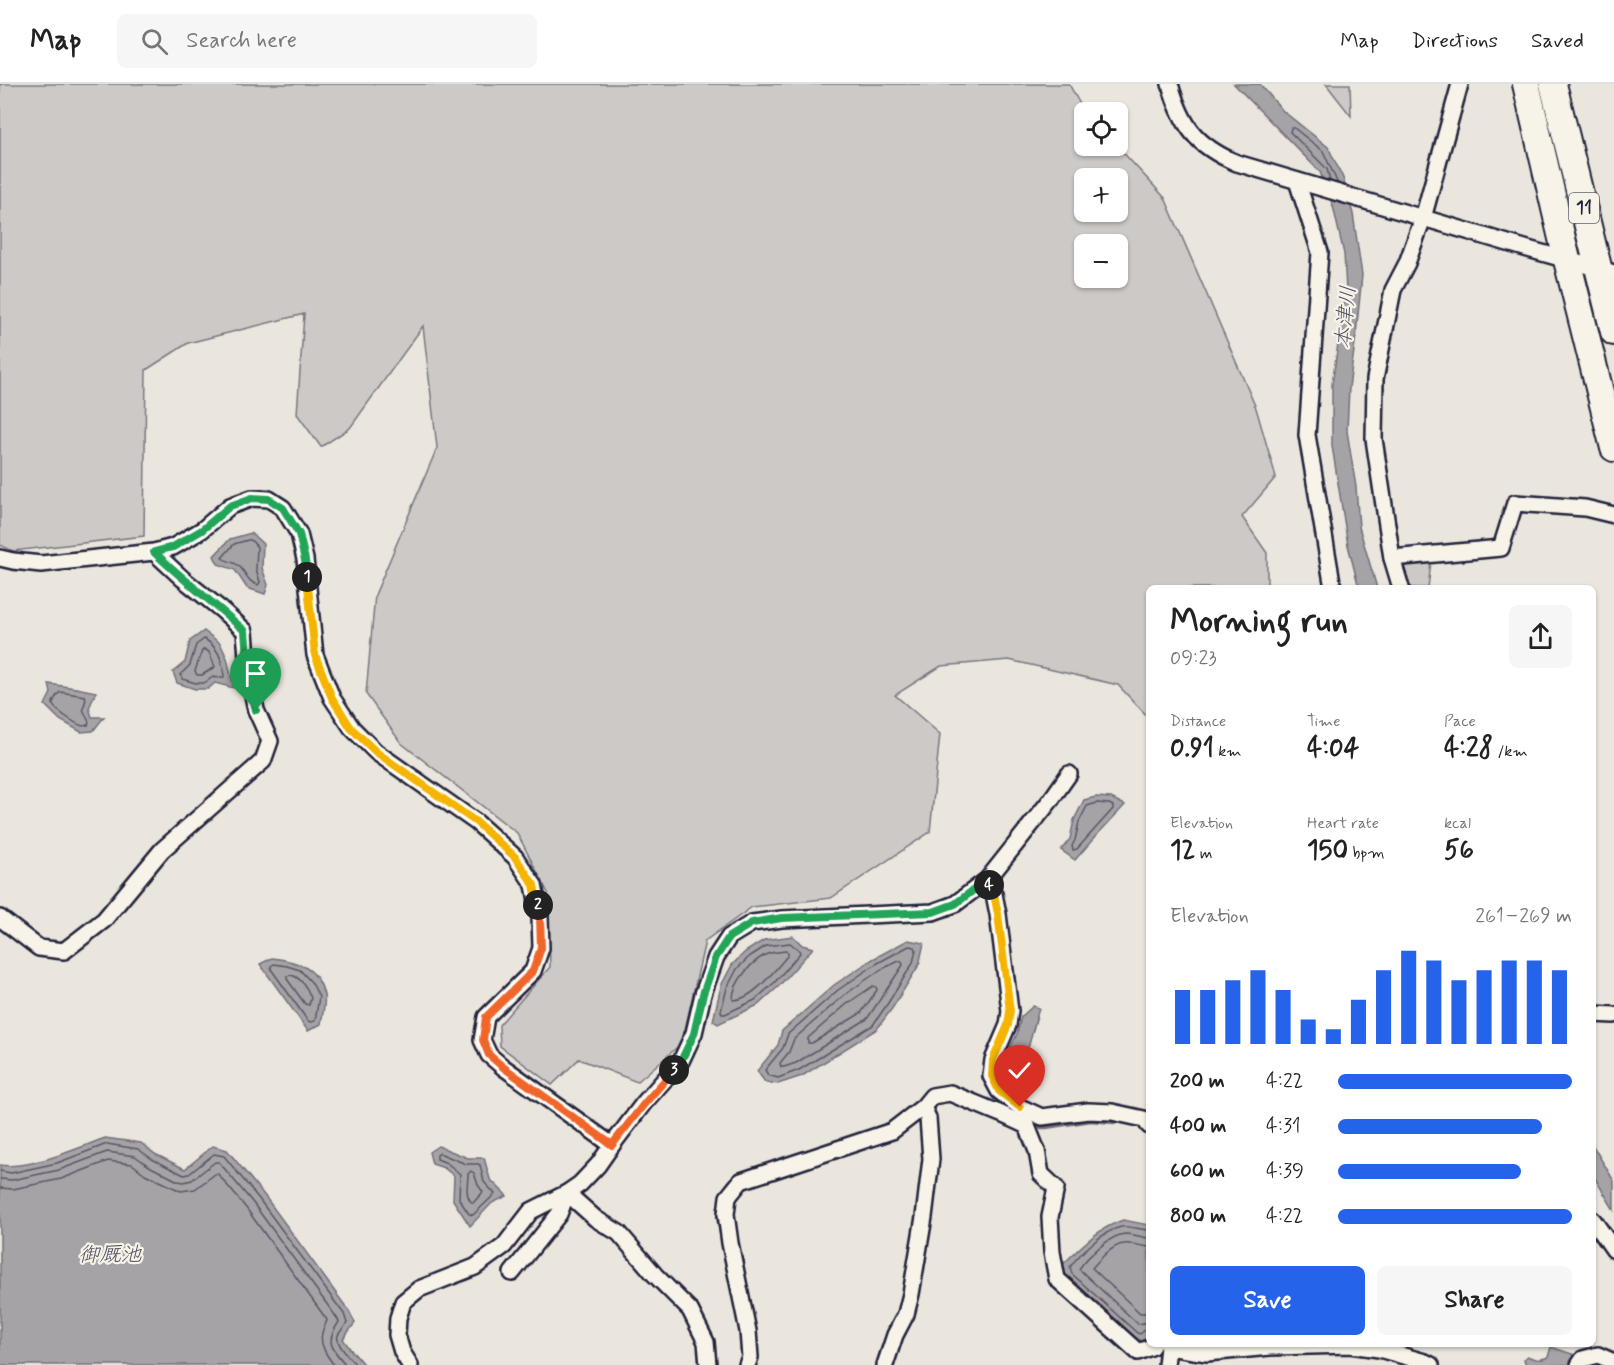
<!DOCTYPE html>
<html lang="en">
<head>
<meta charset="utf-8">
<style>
  :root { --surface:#fff; --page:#f6f6f6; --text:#222; --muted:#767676; --line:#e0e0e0; --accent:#2563eb }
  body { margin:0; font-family:Mynerve,"Klee One",sans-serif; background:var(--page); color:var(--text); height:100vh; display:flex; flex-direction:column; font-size:22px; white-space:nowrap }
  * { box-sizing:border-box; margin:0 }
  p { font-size:20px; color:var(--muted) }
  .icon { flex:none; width:33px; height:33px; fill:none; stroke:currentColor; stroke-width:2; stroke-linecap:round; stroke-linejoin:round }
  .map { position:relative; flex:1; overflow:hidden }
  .side { position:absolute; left:1146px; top:501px; width:450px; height:762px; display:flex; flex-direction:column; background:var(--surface); border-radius:9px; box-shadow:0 2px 4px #0004 }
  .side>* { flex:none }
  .tools { position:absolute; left:1074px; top:18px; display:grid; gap:12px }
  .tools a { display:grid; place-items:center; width:54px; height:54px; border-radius:9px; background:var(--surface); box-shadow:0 2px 4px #0004; font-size:30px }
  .pin { position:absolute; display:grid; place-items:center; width:51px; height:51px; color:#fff; margin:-62px -26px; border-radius:50% 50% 50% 0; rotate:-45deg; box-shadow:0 0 6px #0007 }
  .pin .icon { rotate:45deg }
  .km { position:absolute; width:30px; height:30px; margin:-15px; border-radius:50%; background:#222; color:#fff; font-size:16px; line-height:30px; text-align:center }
  .round { display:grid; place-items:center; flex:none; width:63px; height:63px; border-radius:9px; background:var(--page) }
  .headline { display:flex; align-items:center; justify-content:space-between; height:102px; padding:0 24px }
  h1 { font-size:33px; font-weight:800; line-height:45px }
  .stats { display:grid; grid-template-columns:repeat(3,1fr); gap:9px; height:102px; padding:6px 24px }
  .stats div { display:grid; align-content:center }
  .stats b { font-size:26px; font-weight:800 }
  .stats small { font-size:16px; font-weight:400 }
  .stats p { font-size:16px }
  .chart { height:168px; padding:12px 24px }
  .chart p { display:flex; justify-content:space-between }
  .chart svg { width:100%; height:108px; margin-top:6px; stroke:var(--accent); stroke-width:6 }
  .cta { display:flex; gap:12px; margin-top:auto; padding:12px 24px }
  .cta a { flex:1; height:69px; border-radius:9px; background:var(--accent); color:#fff; font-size:24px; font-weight:800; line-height:69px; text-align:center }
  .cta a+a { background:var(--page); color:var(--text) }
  ul { padding:0 24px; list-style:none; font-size:20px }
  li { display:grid; grid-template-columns:96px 72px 1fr; align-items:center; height:45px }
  li i { height:15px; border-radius:8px; background:var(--accent) }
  header { display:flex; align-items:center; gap:36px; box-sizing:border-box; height:84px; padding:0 30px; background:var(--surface); border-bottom:2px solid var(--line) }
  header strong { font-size:28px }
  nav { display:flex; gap:33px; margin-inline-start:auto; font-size:21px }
  .search { width:420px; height:54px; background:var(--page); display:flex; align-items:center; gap:15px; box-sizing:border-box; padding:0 21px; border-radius:9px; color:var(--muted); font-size:22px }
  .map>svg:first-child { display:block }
  .green { fill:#cdc9c6; stroke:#787680; stroke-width:1.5; fill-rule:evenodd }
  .water { fill:#a6a3a6; stroke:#716f7b; stroke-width:1.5 }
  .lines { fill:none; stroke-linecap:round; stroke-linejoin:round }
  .shore { stroke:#575666; stroke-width:1.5 }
  .stream { stroke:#716f7b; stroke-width:4.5 }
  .minor-casing { stroke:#22223b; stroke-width:20 }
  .trunk-casing { stroke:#22223b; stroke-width:30 }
  .minor { stroke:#f7f3e8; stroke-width:15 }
  .trunk { stroke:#f7f3e8; stroke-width:26 }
  .split-1-casing { stroke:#fff; stroke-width:12 }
  .split-2-casing { stroke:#fff; stroke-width:12 }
  .split-3-casing { stroke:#fff; stroke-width:12 }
  .split-4-casing { stroke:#fff; stroke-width:12 }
  .split-5-casing { stroke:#fff; stroke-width:12 }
  .split-1 { stroke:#22a559; stroke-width:8 }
  .split-2 { stroke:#f5b400; stroke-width:8 }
  .split-3 { stroke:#f0652b; stroke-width:8 }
  .split-4 { stroke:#22a559; stroke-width:8 }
  .split-5 { stroke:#f5b400; stroke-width:8 }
  .labels { text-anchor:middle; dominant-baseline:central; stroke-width:4.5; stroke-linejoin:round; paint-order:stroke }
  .shield { fill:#f7f3e8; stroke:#62616f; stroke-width:1.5 }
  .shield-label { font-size:18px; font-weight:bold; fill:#22223b }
  .water-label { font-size:21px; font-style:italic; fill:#504f60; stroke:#f7f3e8 }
</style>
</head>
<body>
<header>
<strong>Map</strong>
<div class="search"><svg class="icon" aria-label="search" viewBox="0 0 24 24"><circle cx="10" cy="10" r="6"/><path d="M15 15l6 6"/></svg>Search here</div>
<nav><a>Map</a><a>Directions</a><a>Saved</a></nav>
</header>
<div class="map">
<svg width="1614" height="1281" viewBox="0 0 1614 1281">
  <rect width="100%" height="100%" fill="#eae6de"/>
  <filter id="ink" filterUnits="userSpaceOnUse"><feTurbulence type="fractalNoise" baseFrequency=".0167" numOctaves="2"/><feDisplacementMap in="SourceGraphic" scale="12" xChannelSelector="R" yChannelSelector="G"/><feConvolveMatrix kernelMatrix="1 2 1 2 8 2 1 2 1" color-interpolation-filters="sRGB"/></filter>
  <g filter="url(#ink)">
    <g class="green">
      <path d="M0,0h1069l12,22 6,6h-3v34h33l48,52 91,210 20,69 -34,40 25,36v35h-118v130l-31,-33 -109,-25 -68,6 -46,29 45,39 -10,98 -99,66 -79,9 -47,34 -23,102 -45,39 -58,-23 -27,26 -52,-39 -1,-21 51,-58 -2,-74 -31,-60 -116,-90 -35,-49 9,-99 62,-147 -14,-122 -73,102 -29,19 -24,-33 7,-100 -116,29 -42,27 -2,166 -131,15 -13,-6zM1084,94h34v34h-34zM1084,160h34v34h-34z"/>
      <polygon points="1326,0 1350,0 1351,32"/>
      <polygon points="1396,478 1431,478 1428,504 1404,504"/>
    </g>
    <g class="water">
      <polygon points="1234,0 1260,0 1283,27 1328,63 1343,94 1353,130 1362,191 1356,251 1349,304 1347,347 1356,403 1359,443 1377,504 1359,504 1348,461 1332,362 1332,300 1346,206 1344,170 1333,122 1320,88"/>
      <polygon points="251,449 263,460 262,484 268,501 265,510 247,504 235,486 218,480 214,472 230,455"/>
      <polygon points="204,547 220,559 227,574 234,604 215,599 208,605 195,605 177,599 173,588 185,578 190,557"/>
      <polygon points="49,600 76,604 96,608 89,624 92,633 104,633 93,647 81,648 60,636 45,621 51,609"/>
      <polygon points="1096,713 1111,714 1125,721 1095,753 1075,776 1061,766 1070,755 1074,736 1084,716"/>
      <polygon points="793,852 802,861 813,864 779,902 758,921 718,940 713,937 721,902 732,881 745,868 764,856"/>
      <polygon points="908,856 924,859 919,881 893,923 877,945 802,992 778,1000 765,998 757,987 778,961 782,947 834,901 873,875"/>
      <path d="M272,874c25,3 46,9 52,37 2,8 -2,21 -3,29l-13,7 -48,-67z"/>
      <polygon points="1033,922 1039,924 1018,1001 1004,997 1000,992 1001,982 1017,950 1021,933"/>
      <path d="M105,1054l36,5 14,11 30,15 28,-23 14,4 37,45 85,116 6,12 -12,16 8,11 13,15h-364v-200c29,5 78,-17 105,-27z"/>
      <polygon points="438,1062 468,1074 484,1074 490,1095 507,1112 492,1119 470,1142 453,1116 454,1092 444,1084 432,1080 429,1068"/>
      <polygon points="1593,1062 1614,1097 1614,1126 1593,1091"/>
      <path d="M1123,1136l26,5v108l-5,7 -7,1 -73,-67 -1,-10c20,-19 34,-35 60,-44z"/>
      <path d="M1551,1263l24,8 -5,10h-44l-2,-6 3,-3c7,3 13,5 21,1z"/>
    </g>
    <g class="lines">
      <g class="shore">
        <polyline points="1330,97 1327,85 1290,48 1291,44 1294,44 1323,67 1338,100"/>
        <path d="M248,456h3l6,7 -1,22 4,13 -2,3c-10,-3 -11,-10 -18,-18 -4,-5 -12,-5 -18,-9l12,-14z"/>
        <path d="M204,555c14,7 19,22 20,38l-2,1 -9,-1 -9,6h-8l-14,-4 -1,-5 9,-9 6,-20z"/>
        <polygon points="204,565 209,568 215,583 202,591 197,591 195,587 202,567"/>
        <path d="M60,608l25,4 1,3 -3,10 6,13 -1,3c-2,0 -4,1 -5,1 -6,-1 -28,-16 -30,-21 -1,-4 5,-11 7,-13z"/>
        <polygon points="1097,719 1109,720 1113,722 1113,725 1077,765 1073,766 1072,762 1075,756 1079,738 1087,722"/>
        <polygon points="790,859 799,866 800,869 775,898 755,916 725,930 722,930 721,927 727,904 737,885 749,873 766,862"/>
        <polygon points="909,862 915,863 916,865 913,879 888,919 873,941 799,986 778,994 768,991 765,986 783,964 788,950 838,906 876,880"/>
        <path d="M785,867l3,1v3c-12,14 -36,46 -55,45 -1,-17 21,-42 37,-47 5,-1 10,-1 15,-2z"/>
        <polygon points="899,877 902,878 903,881 867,935 796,979 784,983 781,983 780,979 789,968 794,955 843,912 880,886"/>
        <polygon points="274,880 287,882 300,886 312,899 319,913 315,937 311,938 308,937 271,885 271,882"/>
        <path d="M291,891c11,3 16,13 20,23l-2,7 -4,-1 -18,-25v-3z"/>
        <polygon points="873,902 876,903 877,906 861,929 812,959 808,959 808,954 848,919"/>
        <polygon points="1016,966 1019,967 1020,969 1014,991 1011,993 1007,991 1007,984"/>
        <polygon points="439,1069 466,1080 478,1080 480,1081 484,1098 495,1110 473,1131 469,1130 459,1115 460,1090 447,1079 437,1075 437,1071"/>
        <path d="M0,1087l11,2 46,-10 50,-19 31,5 14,10 32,16 5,-1 25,-20 10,2 35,43 85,115 3,9c-2,4 -7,8 -9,12 -3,9 13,24 18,30"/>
        <path d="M471,1087l3,2 4,12 5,7 -10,11c-9,-6 -5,-19 -5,-29z"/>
        <path d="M0,1095l12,1 47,-10 48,-18 28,4 14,10 29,15 6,1 8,-2 23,-18h4l34,41 84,115 2,4c-14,20 -8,26 7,43"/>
        <path d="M0,1104l13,1 48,-10 47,-18 24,3 13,10 36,17 14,-2 20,-15h3l28,34 81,112c-1,4 -4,8 -5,13 -3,12 5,23 12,32"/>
        <path d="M1149,1146c-9,0 -20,-5 -28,-3 -18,4 -41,26 -51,40l2,7 65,59 3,1 5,-4h4"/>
        <path d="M1149,1154c-8,-1 -16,-4 -24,-4 -15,1 -38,23 -46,35l59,55 11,-2"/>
        <path d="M1149,1163c-8,-1 -17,-4 -25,-3 -12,1 -25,16 -32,24l48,45h9"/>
      </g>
      <g class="stream">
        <polyline points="1029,1037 1038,1043 1046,1043 1091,1036 1114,1038"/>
        <path d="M724,1108c6,-17 23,-21 38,-26"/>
        <polyline points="719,1125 718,1133 724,1164"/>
      </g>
      <defs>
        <g id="minor">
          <path d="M1170,0c12,42 26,62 67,79l291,86 86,24"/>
          <polyline points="1297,97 1320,168 1307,351 1333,504"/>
          <polyline points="0,474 13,477 41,480 154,468 173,463 202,446 230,422 252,414 269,415 283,424 299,450 305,475 315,571 332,614 352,644 376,668 476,738 515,773 534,801 540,833 541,864 533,887 486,933 482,956 489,971 503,983 612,1061 598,1081 580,1100 567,1109 531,1127 504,1162 475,1183 419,1205 403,1218 398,1234 397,1251 402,1268 410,1281"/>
          <polyline points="1392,474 1501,464 1515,419 1585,424 1614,431"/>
          <polyline points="1401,504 1392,474 1374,355 1375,295 1393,206 1407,179 1423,134 1460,0"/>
          <polyline points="987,796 994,810 998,830 1010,927 1008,941 993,976 991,992 999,1007 1020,1023 1042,1033 1088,1027 1112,1028 1144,1035 1149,1042"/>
          <polyline points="0,834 39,864 64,867 104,836 162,766 263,677 270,657 256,626 248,586 245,547 223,527 183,495 154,468"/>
          <polyline points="1593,930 1614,931"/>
          <polyline points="612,1061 643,1020 681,977 694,949 703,910 716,873 729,853 752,839 782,835 933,828 955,820 987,796 1050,717 1069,690"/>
          <polyline points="1593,1136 1614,1166"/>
          <polyline points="512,1189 559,1130 567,1109 596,1135 619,1149 655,1191 690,1226 706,1258 708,1281"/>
          <polyline points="1168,1263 1207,1269 1270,1263 1350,1261 1379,1265 1425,1278 1431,1281"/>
          <polyline points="747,1281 750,1273 748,1247 730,1159 726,1130 728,1113 741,1097 892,1047 923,1023 932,1012 950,1009 1001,1030 1027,1042 1037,1067 1041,1090 1056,1104 1050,1133 1052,1168 1057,1195 1138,1268 1151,1263 1153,1260"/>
          <polyline points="885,1281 895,1251 906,1230 911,1210 924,1133 931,1075 928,1034 923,1023"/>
          <polyline points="1166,1281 1168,1263 1167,1260"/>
          <polyline points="1579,1281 1583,1275 1598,1271 1614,1278"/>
        </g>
        <g id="trunk">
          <polyline points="1526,0 1567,176 1614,364"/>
          <polyline points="1553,0 1614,248"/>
        </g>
      </defs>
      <use href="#minor" class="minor-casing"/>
      <use href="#trunk" class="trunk-casing"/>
      <use href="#minor" class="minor"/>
      <use href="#trunk" class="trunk"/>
    </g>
  </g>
  <g class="lines" filter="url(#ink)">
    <defs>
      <path id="split-1" d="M256,626l-8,-40 -3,-39c-30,-27 -62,-51 -91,-79l19,-5 29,-17 28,-24 22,-8 17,1 14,9 16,26 6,26 2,17"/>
      <polyline id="split-2" points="307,493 315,571 332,614 351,644 376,668 476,738 515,773 534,801 538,821"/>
      <polyline id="split-3" points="538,821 540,833 541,864 533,887 486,933 483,956 489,971 503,983 612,1061 644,1020 674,986"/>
      <polyline id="split-4" points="674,986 681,977 694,950 703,910 716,873 729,853 752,839 782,834 933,828 955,820 987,796 989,801"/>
      <polyline id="split-5" points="989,801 994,810 998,830 1010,927 1008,941 993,976 992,992 999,1007 1020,1023"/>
    </defs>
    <use href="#split-1" class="split-1-casing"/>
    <use href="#split-2" class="split-2-casing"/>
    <use href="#split-3" class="split-3-casing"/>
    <use href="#split-4" class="split-4-casing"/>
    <use href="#split-5" class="split-5-casing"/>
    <use href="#split-1" class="split-1"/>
    <use href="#split-2" class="split-2"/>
    <use href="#split-3" class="split-3"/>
    <use href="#split-4" class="split-4"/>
    <use href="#split-5" class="split-5"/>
  </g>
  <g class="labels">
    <rect class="shield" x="1569" y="109" width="30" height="30" rx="4.5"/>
    <g class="shield-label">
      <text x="1584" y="124">11</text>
    </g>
    <g class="water-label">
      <text transform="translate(1346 233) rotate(-85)">本津川</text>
      <text x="110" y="1171">御厩池</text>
    </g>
  </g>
</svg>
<div class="tools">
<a><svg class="icon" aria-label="locate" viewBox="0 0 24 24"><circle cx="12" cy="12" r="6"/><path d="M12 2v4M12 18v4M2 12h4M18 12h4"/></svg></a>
<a>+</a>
<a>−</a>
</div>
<div class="pin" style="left:256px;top:626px;background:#1e9e55"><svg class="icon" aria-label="arrive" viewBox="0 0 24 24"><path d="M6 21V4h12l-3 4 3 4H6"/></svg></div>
<div class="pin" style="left:1020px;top:1023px;background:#d93025"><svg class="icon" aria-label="check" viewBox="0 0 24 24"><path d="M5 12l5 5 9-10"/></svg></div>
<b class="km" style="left:307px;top:493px">1</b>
<b class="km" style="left:538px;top:821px">2</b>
<b class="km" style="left:674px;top:986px">3</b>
<b class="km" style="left:989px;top:801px">4</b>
<section class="side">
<div class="headline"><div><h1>Morning run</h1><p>09:23</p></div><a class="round"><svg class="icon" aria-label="share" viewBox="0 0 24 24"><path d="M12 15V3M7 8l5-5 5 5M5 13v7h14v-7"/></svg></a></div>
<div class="stats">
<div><p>Distance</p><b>0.91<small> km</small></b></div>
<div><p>Time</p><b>4:04</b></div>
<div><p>Pace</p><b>4:28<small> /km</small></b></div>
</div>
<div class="stats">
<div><p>Elevation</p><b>12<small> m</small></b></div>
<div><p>Heart rate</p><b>150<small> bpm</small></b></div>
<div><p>kcal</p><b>56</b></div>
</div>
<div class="chart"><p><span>Elevation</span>261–269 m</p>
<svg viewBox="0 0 160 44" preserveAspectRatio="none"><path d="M5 44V22M15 44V22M25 44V18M35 44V14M45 44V22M55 44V34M65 44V38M75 44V26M85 44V14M95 44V6M105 44V10M115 44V18M125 44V14M135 44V10M145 44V10M155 44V14"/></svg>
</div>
<ul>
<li><b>200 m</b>4:22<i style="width:100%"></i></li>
<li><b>400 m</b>4:31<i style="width:87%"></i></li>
<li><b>600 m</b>4:39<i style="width:78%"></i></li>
<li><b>800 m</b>4:22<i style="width:100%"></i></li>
</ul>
<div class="cta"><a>Save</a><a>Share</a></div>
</section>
</div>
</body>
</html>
